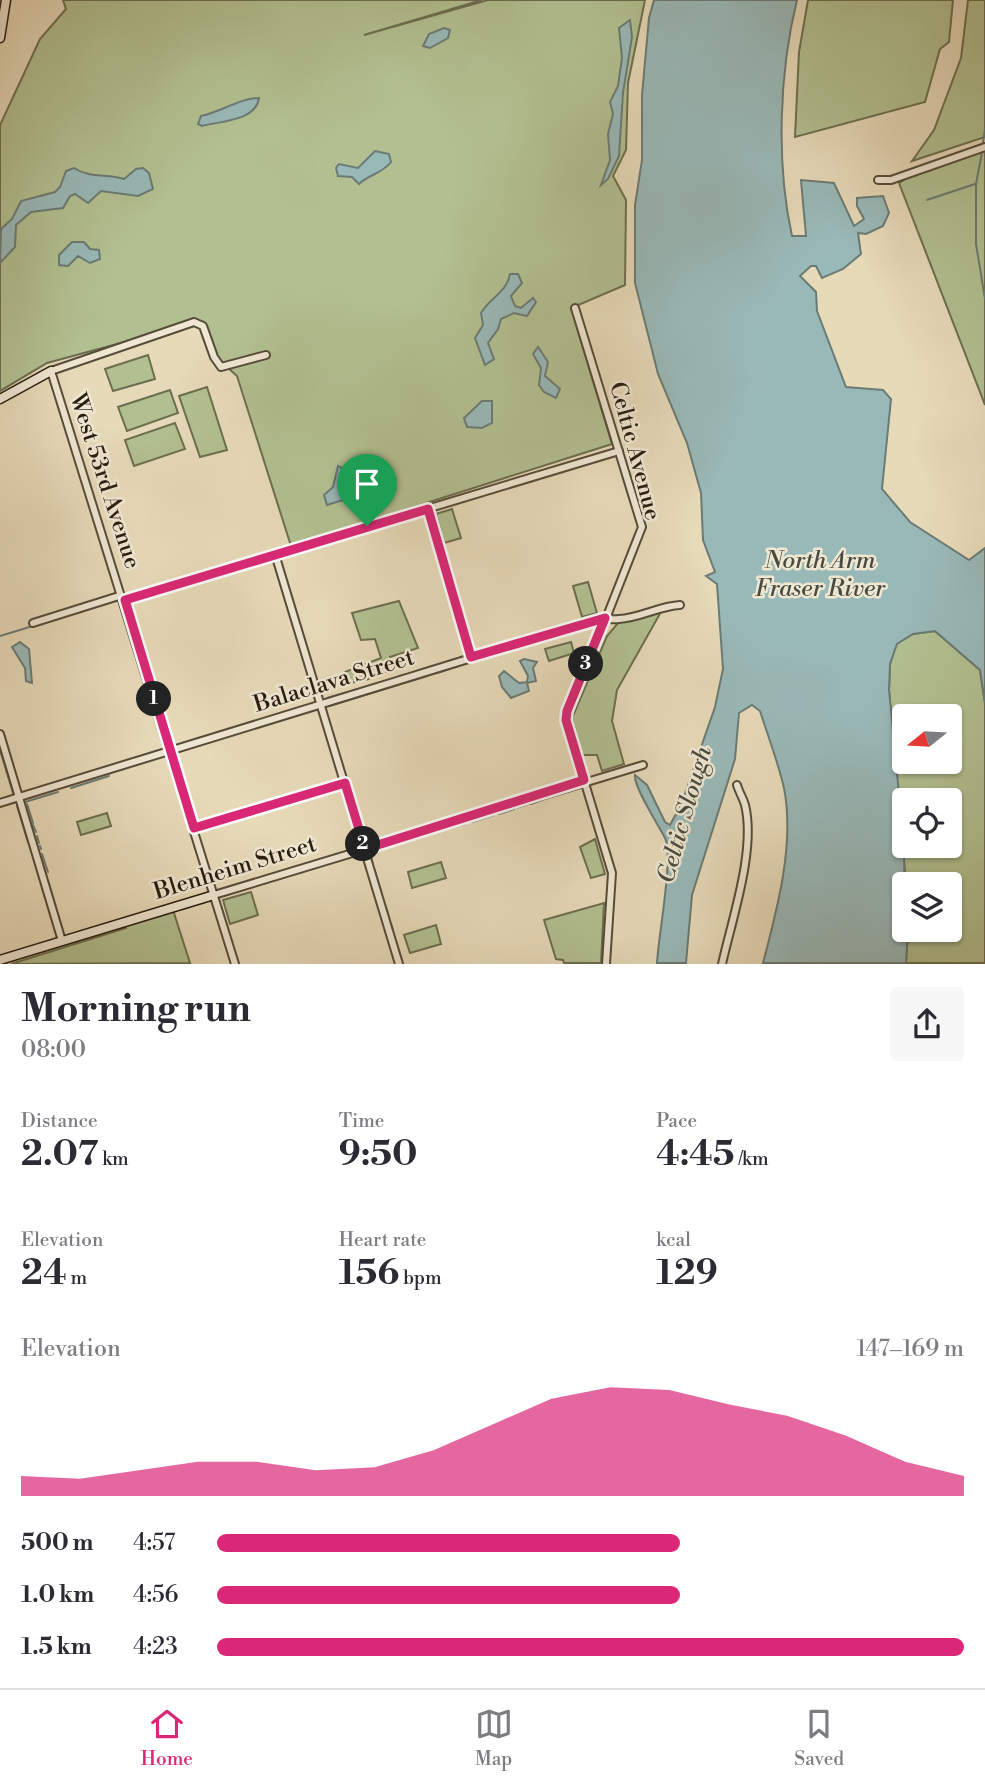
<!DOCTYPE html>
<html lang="en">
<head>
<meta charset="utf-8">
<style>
  :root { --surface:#fff; --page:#f7f7f7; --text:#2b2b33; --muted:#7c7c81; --line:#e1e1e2; --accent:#db2777 }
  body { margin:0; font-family:"Libre Bodoni",serif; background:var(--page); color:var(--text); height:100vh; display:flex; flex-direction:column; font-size:26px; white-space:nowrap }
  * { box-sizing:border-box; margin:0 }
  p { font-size:23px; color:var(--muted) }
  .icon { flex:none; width:38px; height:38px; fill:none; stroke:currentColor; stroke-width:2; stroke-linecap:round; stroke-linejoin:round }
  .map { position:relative; height:964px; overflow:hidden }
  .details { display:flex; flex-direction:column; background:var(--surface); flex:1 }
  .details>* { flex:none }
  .needle { width:46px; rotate:252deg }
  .buttons { position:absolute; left:892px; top:704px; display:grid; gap:14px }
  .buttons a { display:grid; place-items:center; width:70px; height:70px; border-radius:7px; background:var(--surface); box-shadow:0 2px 5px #0004; font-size:35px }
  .pin { position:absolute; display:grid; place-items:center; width:60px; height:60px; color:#fff; margin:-72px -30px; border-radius:50% 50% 50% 0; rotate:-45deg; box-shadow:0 0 7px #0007 }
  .pin .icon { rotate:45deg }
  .km { position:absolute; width:35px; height:35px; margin:-18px; border-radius:50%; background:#222; color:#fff; font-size:19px; line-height:35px; text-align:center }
  .round { display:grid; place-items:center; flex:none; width:74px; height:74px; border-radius:7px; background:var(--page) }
  .headline { display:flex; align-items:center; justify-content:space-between; height:119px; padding:0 21px }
  h1 { font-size:38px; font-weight:800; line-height:52px }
  .stats { display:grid; grid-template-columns:repeat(3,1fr); gap:10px; height:119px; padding:7px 21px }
  .stats div { display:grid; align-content:center }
  .stats b { font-size:35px; font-weight:800 }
  .stats small { font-size:19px; font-weight:400 }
  .stats p { font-size:19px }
  .chart { height:196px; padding:14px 21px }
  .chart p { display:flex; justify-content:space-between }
  .chart svg { width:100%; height:126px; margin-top:7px; fill:var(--accent); opacity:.7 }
  ul { padding:0 21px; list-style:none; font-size:23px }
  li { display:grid; grid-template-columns:112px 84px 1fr; align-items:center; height:52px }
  li i { height:18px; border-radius:9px; background:var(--accent) }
  .tabs { display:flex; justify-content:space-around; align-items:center; height:98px; border-top:2px solid var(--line); background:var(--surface); font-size:19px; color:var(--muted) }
  .tabs a { display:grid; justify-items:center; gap:4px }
  .tabs .on { color:var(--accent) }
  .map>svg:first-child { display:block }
  .green { fill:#b2c091; stroke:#6c6e50; stroke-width:2; fill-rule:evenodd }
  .water { fill:#99b9b8; stroke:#6b7b75; stroke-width:2 }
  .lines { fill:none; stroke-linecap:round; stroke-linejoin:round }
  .stream { stroke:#6b7b75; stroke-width:2 }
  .street-casing { stroke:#574c3a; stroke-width:10 }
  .secondary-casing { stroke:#271d10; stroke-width:11 }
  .street { stroke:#efe7d2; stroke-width:6 }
  .secondary { stroke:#efe7d2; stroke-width:8 }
  .route-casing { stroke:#fff; stroke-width:14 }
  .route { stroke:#db2777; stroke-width:9 }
  .labels { text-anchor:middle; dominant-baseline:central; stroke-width:5; stroke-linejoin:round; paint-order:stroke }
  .street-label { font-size:23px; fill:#271d10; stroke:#efe7d2 }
  .water-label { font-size:24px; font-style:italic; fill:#494c42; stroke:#efe7d2 }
</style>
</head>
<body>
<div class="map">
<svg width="985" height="964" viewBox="0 0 985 964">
  <rect width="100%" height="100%" fill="#e7dab9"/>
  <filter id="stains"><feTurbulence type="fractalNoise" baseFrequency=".00286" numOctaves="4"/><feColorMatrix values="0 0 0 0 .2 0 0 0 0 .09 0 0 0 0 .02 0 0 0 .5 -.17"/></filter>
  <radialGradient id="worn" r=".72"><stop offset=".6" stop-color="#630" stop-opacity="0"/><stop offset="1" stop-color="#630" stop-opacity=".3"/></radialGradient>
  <g class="green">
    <polygon points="63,0 482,0 364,35 488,0 645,0 628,83 626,150 613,176 626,200 625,285 571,308 612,444 291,546 237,376 228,368 221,367 203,326 187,325 47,363 0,391 0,125 40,39 66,9"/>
    <polygon points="808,0 953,0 949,42 940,49 925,102 795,137 799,52"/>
    <polygon points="968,0 985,0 985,137 912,161 934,130 961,58"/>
    <polygon points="985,151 985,405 899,183 909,177"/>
    <polygon points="148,355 155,379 113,391 105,369"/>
    <polygon points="207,387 227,450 200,457 179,396"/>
    <polygon points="170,390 178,413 127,431 118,407"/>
    <polygon points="175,423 185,449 134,466 125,440"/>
    <polygon points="452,509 461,538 444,543 436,514"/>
    <polygon points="588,582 597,613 582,617 573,586"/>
    <path d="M399,601l19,47 -28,9 3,11c-15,9 -36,16 -54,15l6,-11 36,-14 -6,-19 -14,1 -9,-27z"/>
    <polygon points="662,610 617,690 612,721 624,764 602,771 597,755 582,755 572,718 607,636 618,623"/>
    <path d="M935,631l45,39 5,33v260h-79l2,-34h42v-45h-44l-17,-194 1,-26 6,-20 17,-10zM905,716h45v45h-45zM905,800h45v45h-45z"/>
    <polygon points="571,642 574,653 549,661 545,649"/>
    <polygon points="107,813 111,826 81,835 77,822"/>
    <polygon points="595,839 605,874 591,878 580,847"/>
    <polygon points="441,862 446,878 412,888 408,872"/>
    <polygon points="251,892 258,915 230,924 223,900"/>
    <polygon points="604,903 601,963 564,963 563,960 556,959 544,920"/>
    <polygon points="173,910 190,963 11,964 126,928 126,924"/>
    <polygon points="436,925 441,944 410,953 404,935"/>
  </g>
  <g class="water">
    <path d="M654,0h143c-18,73 -21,163 -5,236h14l-5,-56 33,3 20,43 10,-7 -7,-13v-8l26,-2 6,17 -6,13 -17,8 -8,-1 3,21 -18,15 -21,9 -6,-12h-5l-11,10 16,16 1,19 29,76 37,3 8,9 -9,90 28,33 59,38 16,-12v155l-5,-33 -45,-39 -22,3 -16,10 -7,20 -1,26 15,156 1,83h3l-2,34h-143c14,-53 32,-119 21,-175 -6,-26 -16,-52 -24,-77l-8,-6 -13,8 -4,46 -43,136 -6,68h-29c1,-24 17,-109 8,-125 -6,-12 -32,-52 -30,-63l12,10 18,37 5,3 11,-20 34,-98 8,-38 -6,-85 -11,-8 9,-4 -12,-32 -2,-47 -14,-50 -29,-69 -23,-91v-78l7,-45v-65l7,-77z"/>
    <polygon points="630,20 632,37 623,93 619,156 608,179 601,185 610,160 608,134 613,114 610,102 618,86 622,58 619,28"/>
    <polygon points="444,28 450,30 448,38 430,48 423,46 429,34"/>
    <path d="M259,98c-3,23 -39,23 -57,28l-4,-2 3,-8c20,-4 39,-18 58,-18z"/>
    <path d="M375,151l14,3 2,8c-8,11 -23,13 -32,22l-7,-7 -14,-1 -2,-8 3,-4 19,4z"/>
    <path d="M74,168c17,11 33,5 50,11l12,-10 7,-1 6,5 4,16 -15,7 -37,-5 -13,12 -13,-9 -5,2 -7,12 -32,4 -15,13 -1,22 -15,16 1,-34 11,-10 9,-18 34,-9 5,-5 6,-16z"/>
    <polygon points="72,242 84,242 90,249 99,250 100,259 90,263 78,256 68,266 59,265 59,255"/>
    <path d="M510,274h8l4,9 -11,13 4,10 6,2 12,-10 3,4 -9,14 -13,-3 -13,6 -3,10 -10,14 6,16 -9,6 -10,-27 8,-13 -2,-12c9,-15 26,-21 29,-39z"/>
    <polygon points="538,347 548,362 545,376 560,389 556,398 544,392 539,385 541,368 533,354"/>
    <polygon points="482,401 492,401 492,423 482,428 467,427 464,418"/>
    <polygon points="338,466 342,468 341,482 345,486 368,487 375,496 357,504 343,500 327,505 324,495 333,487"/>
    <polygon points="20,642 29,649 32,683 26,681 25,668 12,647"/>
    <polygon points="524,659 537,662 533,668 536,681 527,683 529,691 511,698 502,687 499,676 504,671 519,683 527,682 528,676 520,661"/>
  </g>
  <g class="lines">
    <g class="stream">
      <polyline points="983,143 985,129"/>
      <polyline points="982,152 976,184 976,244 985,299"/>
      <polyline points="927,200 975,184"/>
      <polyline points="77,613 114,601"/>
      <polyline points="41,624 65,616"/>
      <polyline points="563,626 599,615"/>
      <polyline points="552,630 559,627"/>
      <polyline points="0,636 36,625"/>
      <polyline points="513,641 545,631"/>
      <polyline points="475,653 502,645"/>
      <polyline points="473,661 587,627"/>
      <polyline points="416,671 464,656"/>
      <polyline points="437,673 458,666"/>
      <polyline points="399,676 411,673"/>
      <polyline points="327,698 395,678"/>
      <polyline points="329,706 427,676"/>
      <polyline points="0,750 13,793"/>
      <polyline points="71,788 109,776"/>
      <polyline points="25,802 58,792"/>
      <polyline points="27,804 33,823"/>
      <polyline points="531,804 542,800"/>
      <polyline points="17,806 28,842"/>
      <polyline points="518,807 525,805"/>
      <polyline points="499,814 514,809"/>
      <polyline points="472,822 494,815"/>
      <polyline points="33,825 36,832"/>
      <polyline points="447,829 465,824"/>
      <polyline points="430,834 443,830"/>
      <polyline points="37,836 39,843"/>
      <polyline points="402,843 425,835"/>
      <polyline points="40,846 41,849"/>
      <polyline points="42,854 48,872"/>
      <polyline points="373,865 370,852 397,844"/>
      <polyline points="374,868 381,891"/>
      <polyline points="387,910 389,918"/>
      <polyline points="391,924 394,935"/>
      <polyline points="396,942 403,964"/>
    </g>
    <defs>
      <g id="street">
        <polyline points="878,180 891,180 985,147"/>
        <polyline points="575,308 642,527 566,720 612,873 606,964"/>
        <polyline points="428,508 471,657"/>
        <polyline points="275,554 399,964"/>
        <polyline points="33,623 119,596 125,600 619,451"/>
        <polyline points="0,734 62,941"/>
        <path d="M0,803l592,-182c15,-4 15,-1 27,-2 21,-1 40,-13 61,-14"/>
        <polyline points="194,828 345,783"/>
        <polyline points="214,895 643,765"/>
        <polyline points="235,964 51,371 194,322 203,326 214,357 221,367 266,355"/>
        <path d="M722,964c10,-45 34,-114 23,-159 -2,-7 -6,-13 -8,-20"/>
      </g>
      <g id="secondary">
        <polyline points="0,38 6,0"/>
        <polyline points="0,399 51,371"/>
        <polyline points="0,960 214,895"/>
      </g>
    </defs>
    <use href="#street" class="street-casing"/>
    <use href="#secondary" class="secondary-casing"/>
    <use href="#street" class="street"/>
    <use href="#secondary" class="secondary"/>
  </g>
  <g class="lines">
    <defs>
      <polygon id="route" points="428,509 471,657 605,618 567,711 566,720 584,780 365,849 345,783 194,828 125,600"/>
    </defs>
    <use href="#route" class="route-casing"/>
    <use href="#route" class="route"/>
  </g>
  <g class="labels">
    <g class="street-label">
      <text transform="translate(635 451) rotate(75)">Celtic Avenue</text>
      <text transform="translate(105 481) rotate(72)">West 53rd Avenue</text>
      <text transform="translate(334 681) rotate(-17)">Balaclava Street</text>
      <text transform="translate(235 868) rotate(-17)">Blenheim Street</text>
    </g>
    <g class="water-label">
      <text x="820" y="561">North Arm<tspan x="820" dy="28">Fraser River</tspan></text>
      <text transform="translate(685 815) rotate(-74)">Celtic Slough</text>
    </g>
  </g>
  <rect width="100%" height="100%" filter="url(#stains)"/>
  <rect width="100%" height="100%" fill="url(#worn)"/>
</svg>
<div class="buttons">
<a><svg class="needle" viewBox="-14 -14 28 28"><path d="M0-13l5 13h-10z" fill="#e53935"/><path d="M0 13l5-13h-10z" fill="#7c7c81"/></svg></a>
<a><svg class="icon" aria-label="locate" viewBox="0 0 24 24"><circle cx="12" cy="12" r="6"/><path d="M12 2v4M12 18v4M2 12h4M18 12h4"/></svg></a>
<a><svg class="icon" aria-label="layers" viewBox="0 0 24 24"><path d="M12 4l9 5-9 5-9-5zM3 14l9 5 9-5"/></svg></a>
</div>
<div class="pin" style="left:367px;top:526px;background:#1e9e55"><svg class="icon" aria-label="arrive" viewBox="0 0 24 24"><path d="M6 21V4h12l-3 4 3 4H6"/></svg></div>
<b class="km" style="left:154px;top:699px">1</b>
<b class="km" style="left:363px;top:844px">2</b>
<b class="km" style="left:586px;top:664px">3</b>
</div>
<section class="details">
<div class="headline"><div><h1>Morning run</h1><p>08:00</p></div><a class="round"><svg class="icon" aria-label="share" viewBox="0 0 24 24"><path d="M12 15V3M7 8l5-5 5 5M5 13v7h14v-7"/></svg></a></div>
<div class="stats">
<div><p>Distance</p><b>2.07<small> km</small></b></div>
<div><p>Time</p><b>9:50</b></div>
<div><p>Pace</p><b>4:45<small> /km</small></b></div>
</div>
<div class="stats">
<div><p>Elevation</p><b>24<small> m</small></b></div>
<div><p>Heart rate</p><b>156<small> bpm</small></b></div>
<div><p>kcal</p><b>129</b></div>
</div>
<div class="chart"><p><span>Elevation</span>147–169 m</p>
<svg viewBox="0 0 160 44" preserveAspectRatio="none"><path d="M0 44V37L10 38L20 35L30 32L40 32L50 35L60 34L70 28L80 19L90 10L100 6L110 7L120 12L130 16L140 23L150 32L160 37V44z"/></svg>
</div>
<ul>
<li><b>500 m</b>4:57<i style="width:62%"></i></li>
<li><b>1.0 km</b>4:56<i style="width:62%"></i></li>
<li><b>1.5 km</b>4:23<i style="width:100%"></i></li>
</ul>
</section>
<nav class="tabs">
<a class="on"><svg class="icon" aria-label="home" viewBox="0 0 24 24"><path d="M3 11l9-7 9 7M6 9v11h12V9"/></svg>Home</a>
<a><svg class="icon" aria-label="map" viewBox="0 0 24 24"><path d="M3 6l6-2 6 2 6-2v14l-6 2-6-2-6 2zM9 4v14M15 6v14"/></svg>Map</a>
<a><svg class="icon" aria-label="saved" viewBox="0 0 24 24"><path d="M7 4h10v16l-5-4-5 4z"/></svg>Saved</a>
</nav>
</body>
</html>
